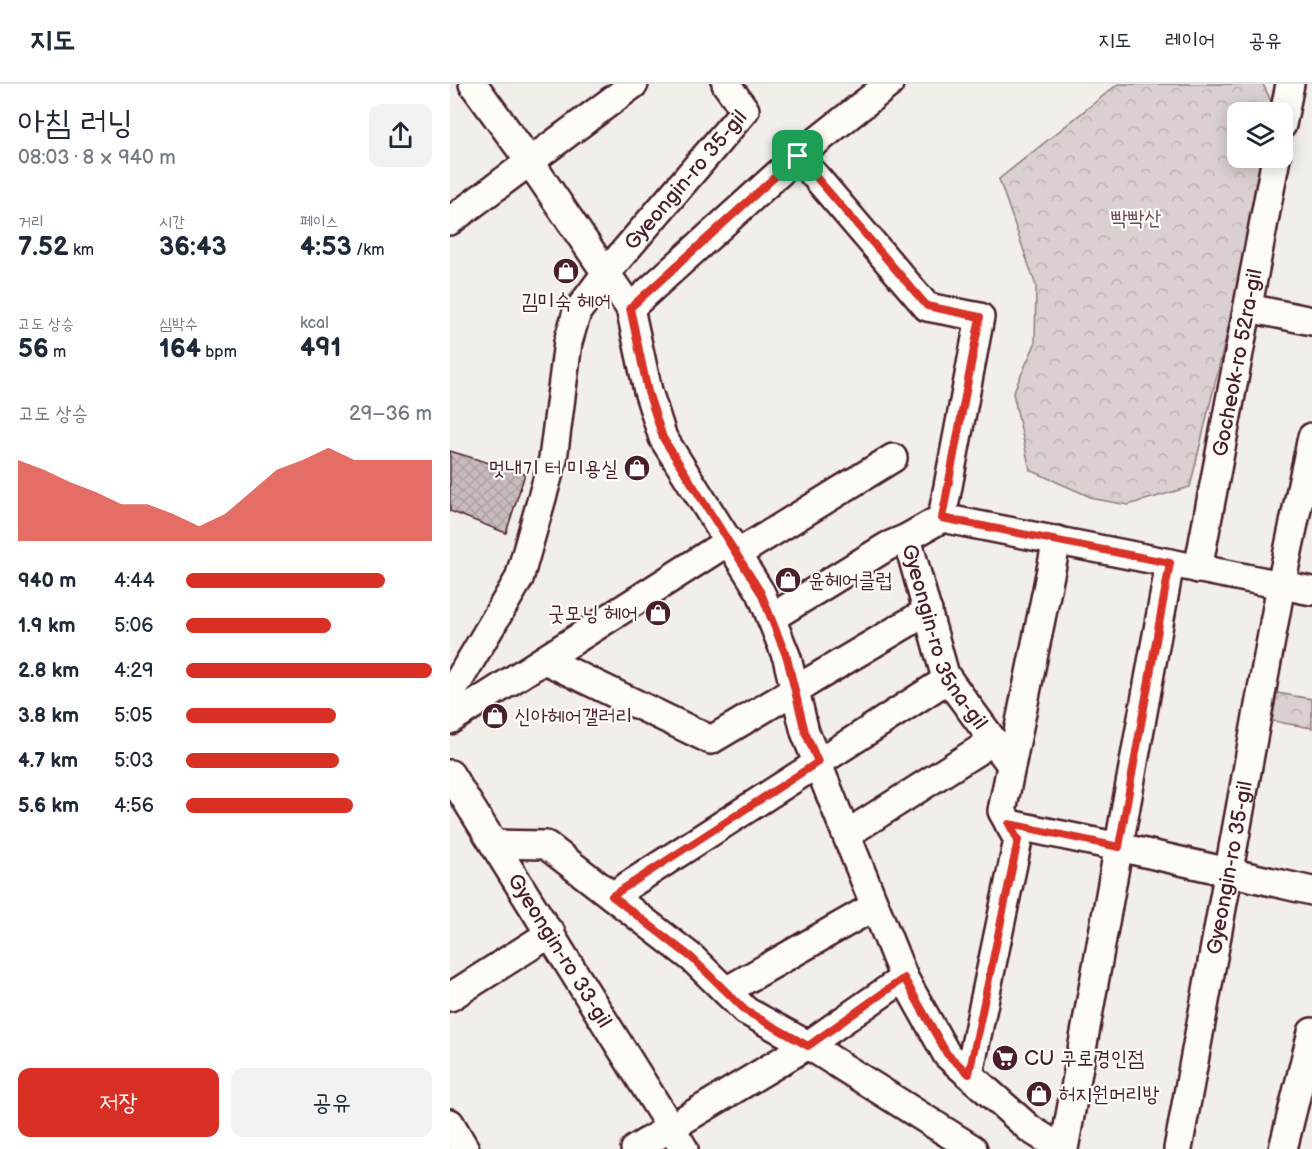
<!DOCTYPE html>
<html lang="ko">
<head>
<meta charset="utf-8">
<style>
  :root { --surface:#fff; --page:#f2f2f3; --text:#1f2937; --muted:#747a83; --line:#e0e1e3; --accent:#d93025 }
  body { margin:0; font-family:"Balsamiq Sans","Poor Story",sans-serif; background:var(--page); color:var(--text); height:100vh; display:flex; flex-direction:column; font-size:22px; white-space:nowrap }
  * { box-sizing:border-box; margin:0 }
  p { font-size:20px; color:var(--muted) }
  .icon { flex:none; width:33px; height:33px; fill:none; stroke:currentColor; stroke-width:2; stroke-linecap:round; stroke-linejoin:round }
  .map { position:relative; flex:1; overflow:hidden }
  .details { display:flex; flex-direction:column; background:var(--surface); width:450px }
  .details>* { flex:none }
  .buttons { position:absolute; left:777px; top:18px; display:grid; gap:12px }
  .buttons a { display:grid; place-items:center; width:66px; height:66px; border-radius:12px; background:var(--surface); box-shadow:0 3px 15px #0003; font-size:30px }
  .pin { position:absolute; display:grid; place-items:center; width:51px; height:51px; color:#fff; margin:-26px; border-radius:12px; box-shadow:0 3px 9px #0006 }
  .round { display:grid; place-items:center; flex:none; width:63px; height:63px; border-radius:12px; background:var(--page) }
  .headline { display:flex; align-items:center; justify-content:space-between; height:102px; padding:0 18px }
  h1 { font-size:33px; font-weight:600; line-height:45px }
  .stats { display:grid; grid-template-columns:repeat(3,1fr); gap:9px; height:102px; padding:6px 18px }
  .stats div { display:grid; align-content:center }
  .stats b { font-size:26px; font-weight:600 }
  .stats small { font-size:16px; font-weight:400 }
  .stats p { font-size:16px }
  .chart { height:168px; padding:12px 18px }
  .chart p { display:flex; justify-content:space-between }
  .chart svg { width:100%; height:108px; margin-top:6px; fill:var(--accent); opacity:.7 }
  .cta { display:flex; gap:12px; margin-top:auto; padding:12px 18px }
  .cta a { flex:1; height:69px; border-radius:12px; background:var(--accent); color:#fff; font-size:24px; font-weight:600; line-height:69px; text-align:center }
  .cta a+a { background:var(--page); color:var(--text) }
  ul { padding:0 18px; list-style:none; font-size:20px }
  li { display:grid; grid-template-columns:96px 72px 1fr; align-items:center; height:45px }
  li i { height:15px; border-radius:8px; background:var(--accent) }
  header { display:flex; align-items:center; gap:36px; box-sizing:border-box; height:84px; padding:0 30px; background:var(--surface); border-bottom:2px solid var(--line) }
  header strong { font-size:28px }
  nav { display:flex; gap:33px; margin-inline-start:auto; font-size:21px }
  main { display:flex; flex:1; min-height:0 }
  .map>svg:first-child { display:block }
  .forest { fill:url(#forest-crowns); stroke:#92787d; stroke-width:1.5 }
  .building { fill:url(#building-cross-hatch); stroke:#4a1f2b; stroke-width:1.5 }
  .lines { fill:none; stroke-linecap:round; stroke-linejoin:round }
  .minor-casing { stroke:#4a1f2b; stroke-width:32 }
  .minor { stroke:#fdfcf7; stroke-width:27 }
  .route-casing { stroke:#fff; stroke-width:12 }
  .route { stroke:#d93025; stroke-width:8 }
  .labels { text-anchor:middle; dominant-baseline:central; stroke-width:4.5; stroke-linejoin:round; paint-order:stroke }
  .street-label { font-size:21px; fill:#4a1f2b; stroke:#fdfcf7 }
  .park-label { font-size:21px; fill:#6e4b54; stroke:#fdfcf7 }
  .poi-label { font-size:21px; fill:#4a1f2b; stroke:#fdfcf7; text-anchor:start }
</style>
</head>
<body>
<header>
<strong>지도</strong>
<nav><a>지도</a><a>레이어</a><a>공유</a></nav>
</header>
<main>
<section class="details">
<div class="headline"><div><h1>아침 러닝</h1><p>08:03 · 8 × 940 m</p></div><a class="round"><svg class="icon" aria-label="share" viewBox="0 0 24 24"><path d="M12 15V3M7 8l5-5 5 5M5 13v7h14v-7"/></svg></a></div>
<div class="stats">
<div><p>거리</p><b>7.52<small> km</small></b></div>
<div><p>시간</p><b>36:43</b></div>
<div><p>페이스</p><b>4:53<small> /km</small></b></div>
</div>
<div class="stats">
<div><p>고도 상승</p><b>56<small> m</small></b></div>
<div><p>심박수</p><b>164<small> bpm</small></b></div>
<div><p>kcal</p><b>491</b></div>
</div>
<div class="chart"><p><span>고도 상승</span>29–36 m</p>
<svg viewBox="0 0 160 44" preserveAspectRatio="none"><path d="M0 44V11L10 15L20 20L30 24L40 29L50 29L60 33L70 38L80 33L90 24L100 15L110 11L120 6L130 11L140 11L150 11L160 11V44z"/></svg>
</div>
<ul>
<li><b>940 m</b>4:44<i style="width:81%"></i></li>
<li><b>1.9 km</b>5:06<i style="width:59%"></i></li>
<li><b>2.8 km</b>4:29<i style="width:100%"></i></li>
<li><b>3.8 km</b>5:05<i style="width:61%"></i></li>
<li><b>4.7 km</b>5:03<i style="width:62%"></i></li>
<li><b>5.6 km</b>4:56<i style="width:68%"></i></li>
</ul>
<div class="cta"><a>저장</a><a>공유</a></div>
</section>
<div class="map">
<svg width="862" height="1065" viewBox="0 0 862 1065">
  <defs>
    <pattern id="forest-crowns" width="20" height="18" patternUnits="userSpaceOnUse" patternTransform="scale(1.5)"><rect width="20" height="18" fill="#d9d0cf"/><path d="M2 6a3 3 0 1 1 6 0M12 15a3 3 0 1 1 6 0" fill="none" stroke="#bcb2b2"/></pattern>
    <pattern id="building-cross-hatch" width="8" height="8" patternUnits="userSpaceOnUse" patternTransform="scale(1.5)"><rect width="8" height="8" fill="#c8bbbb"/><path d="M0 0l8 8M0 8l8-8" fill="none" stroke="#ada0a1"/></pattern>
  </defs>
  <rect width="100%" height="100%" fill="#f2efeb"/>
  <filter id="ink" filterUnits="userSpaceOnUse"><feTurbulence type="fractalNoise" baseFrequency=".0167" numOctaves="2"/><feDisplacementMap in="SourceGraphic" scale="12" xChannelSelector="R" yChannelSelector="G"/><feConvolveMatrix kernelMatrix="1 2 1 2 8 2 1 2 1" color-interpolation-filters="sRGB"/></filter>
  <g filter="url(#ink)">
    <g class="forest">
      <polygon points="668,0 813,0 821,17 820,28 788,28 788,74 814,74 809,116 740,403 678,421 645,415 580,386 563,309 585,260 586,202 549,95"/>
      <polygon points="827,609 862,615 862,644 822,637"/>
    </g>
    <polygon class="building" points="0,367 75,390 56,449 0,427"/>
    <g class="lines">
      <defs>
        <g id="minor">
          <polyline points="23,0 80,78 180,224 198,307 213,354 311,509 337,574 355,648 454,894 497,971 580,1045 612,1065"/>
          <polyline points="832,41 840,0"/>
          <polyline points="348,72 477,223 530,233 492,434 862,507"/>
          <polyline points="0,137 184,0"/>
          <polyline points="180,224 348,72 439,0"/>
          <polyline points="798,224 862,237"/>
          <path id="s1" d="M492,434l-35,20 38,137 66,90"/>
          <polyline points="287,470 443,374"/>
          <path id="s2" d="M748,485l78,-411"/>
          <polyline points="321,534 438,462 457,454"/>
          <polyline points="95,576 261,656 478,527"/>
          <path id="s3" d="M0,611l69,-116 34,-120 15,-117 9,-30 29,-39 139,-163 -19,-26"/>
          <polyline points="0,636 279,457"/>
          <path id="s4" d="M0,690l234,375"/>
          <polyline points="559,740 669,763 862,807"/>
          <polyline points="397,750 543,657"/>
          <polyline points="44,760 96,761 242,874 296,927 358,961 523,1065"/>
          <polyline points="162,812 498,595"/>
          <polyline points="276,907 425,822"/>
          <polyline points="0,913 101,849"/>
          <polyline points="519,990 568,756 552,727 607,456"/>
          <polyline points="0,1039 15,1065"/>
          <polyline points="185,1065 358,961 454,894"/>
          <polyline points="614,1065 720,479"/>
          <path id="s5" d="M728,1065l103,-564 31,-148"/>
          <polyline points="833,1065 862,948"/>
        </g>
      </defs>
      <use href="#minor" class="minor-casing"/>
      <use href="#minor" class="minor"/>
    </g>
  </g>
  <g class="lines" filter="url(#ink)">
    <defs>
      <polygon id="route" points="348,72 477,222 530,233 492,434 720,479 669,763 559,740 568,756 519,990 497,970 454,894 358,962 296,927 242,874 162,812 368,678 355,648 337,574 311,509 213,354 198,308 180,224"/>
    </defs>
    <use href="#route" class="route-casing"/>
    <use href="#route" class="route"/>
  </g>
  <defs>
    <symbol id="shop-disc" viewBox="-11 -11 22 22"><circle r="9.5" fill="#4a1f2b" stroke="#fdfcf7"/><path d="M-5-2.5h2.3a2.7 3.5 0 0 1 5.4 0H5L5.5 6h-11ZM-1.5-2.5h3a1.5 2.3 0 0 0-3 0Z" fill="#fff"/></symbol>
    <symbol id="supermarket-disc" viewBox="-11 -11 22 22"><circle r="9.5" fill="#4a1f2b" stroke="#fdfcf7"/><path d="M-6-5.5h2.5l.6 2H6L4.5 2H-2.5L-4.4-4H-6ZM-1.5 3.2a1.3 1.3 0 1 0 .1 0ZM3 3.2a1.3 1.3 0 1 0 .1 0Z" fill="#fff"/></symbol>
  </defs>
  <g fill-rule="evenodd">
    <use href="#shop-disc" x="101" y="172" width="30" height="30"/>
    <use href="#shop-disc" x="172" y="369" width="30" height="30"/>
    <use href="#shop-disc" x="323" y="481" width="30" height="30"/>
    <use href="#shop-disc" x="193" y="514" width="30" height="30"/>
    <use href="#shop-disc" x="30" y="617" width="30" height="30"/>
    <use href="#supermarket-disc" x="540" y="959" width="30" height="30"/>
    <use href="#shop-disc" x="574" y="995" width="30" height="30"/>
  </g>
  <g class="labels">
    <g class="street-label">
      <text stroke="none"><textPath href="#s3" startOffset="580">Gyeongin-ro 35-gil</textPath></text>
      <text stroke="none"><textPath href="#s2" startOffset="210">Gocheok-ro 52ra-gil</textPath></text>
      <text stroke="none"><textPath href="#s1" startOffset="147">Gyeongin-ro 35na-gil</textPath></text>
      <text stroke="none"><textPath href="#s5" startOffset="286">Gyeongin-ro 35-gil</textPath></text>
      <text stroke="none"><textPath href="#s4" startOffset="208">Gyeongin-ro 33-gil</textPath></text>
    </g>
    <g class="park-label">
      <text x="686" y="134">빡빡산</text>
    </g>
    <g class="poi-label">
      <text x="116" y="217" text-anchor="middle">김미숙 헤어</text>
      <text x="168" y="384" text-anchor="end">멋내기 터 미용실</text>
      <text x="358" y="496">윤헤어클럽</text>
      <text x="188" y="529" text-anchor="end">굿모닝 헤어</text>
      <text x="64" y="632">신아헤어갤러리</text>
      <text x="574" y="974">CU 구로경인점</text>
      <text x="608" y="1010">허지원머리방</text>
    </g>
  </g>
</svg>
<div class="buttons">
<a><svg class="icon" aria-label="layers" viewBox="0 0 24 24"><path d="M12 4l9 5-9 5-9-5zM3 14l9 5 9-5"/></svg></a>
</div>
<div class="pin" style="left:348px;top:72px;background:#1e9e55"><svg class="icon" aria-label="arrive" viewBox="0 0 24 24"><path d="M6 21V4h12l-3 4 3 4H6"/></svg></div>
</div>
</main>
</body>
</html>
